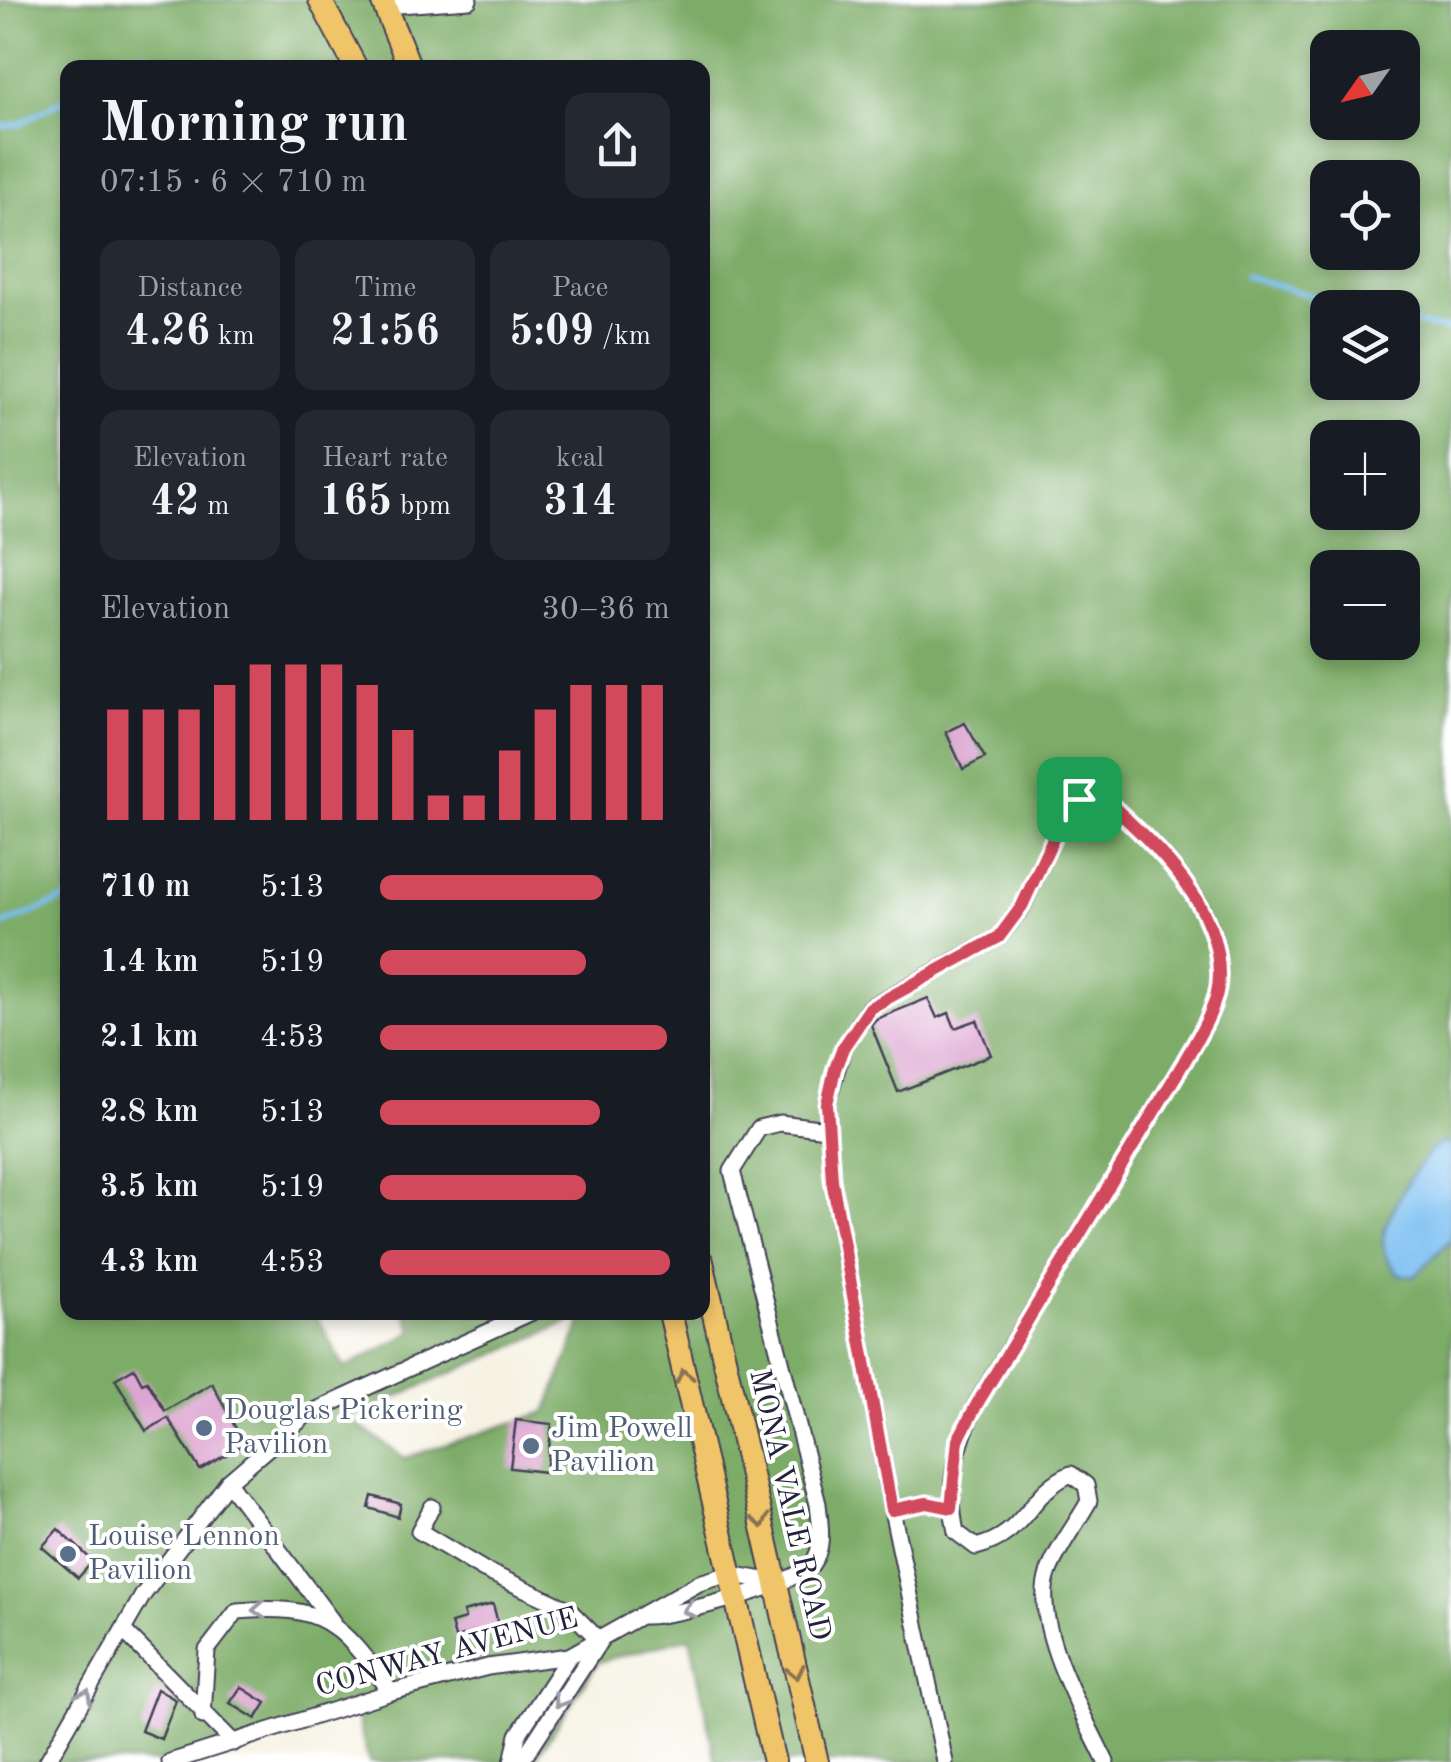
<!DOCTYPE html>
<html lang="en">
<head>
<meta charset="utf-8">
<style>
  :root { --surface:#171b24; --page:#242831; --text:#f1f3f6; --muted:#9ea1a6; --accent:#d1495b }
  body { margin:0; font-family:"Old Standard TT",serif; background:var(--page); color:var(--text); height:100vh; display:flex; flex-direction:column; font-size:38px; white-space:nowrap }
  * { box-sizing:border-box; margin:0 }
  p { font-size:32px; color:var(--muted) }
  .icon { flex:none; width:55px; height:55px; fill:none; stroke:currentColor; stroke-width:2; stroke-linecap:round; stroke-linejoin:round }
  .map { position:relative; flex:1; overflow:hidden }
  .panel { position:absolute; left:60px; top:60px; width:650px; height:1260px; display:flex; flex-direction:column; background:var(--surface); border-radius:20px; box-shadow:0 5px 15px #0003 }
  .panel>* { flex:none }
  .needle { width:65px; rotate:236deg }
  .fabs { position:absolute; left:1310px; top:30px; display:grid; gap:20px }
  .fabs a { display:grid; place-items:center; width:110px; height:110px; border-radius:20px; background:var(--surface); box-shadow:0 5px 15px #0003; font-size:50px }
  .pin { position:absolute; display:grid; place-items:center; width:85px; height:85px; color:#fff; margin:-42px; border-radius:20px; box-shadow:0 5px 15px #0006 }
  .round { display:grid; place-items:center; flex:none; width:105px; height:105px; border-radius:20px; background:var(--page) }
  .headline { display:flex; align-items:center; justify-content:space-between; height:170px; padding:0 40px }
  h1 { font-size:55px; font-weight:700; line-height:75px }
  .metrics { display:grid; grid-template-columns:repeat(3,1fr); gap:15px; height:170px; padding:10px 40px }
  .metrics div { display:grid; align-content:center; border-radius:20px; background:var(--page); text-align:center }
  .metrics b { font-size:42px; font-weight:700 }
  .metrics small { font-size:28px; font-weight:400 }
  .metrics p { font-size:28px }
  .chart { height:280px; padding:20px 40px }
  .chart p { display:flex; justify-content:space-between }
  .chart svg { width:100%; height:180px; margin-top:10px; stroke:var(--accent); stroke-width:6 }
  ul { padding:0 40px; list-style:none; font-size:32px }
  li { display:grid; grid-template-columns:160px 120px 1fr; align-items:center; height:75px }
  li i { height:25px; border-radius:12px; background:var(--accent) }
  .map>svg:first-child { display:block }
  .forest { fill:#7dac67; stroke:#506751; stroke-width:2.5; fill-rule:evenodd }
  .water { fill:#7abff1; stroke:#4e7096; stroke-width:2.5 }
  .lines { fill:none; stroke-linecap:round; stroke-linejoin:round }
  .stream { stroke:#7abff1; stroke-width:5 }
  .building { fill:#dda5d1 }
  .minor-casing { stroke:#424154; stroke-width:19 }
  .highway-casing { stroke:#424154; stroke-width:26 }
  .minor { stroke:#fff; stroke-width:15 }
  .highway { stroke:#f0c469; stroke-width:22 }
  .oneway { stroke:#897352 }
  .oneway2 { stroke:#9c9ca7 }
  .route-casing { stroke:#fff; stroke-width:20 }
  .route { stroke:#d1495b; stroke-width:12 }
  .service-dot { fill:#5c6f8a; stroke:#fff; stroke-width:4 }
  .labels { text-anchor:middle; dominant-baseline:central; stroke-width:8; stroke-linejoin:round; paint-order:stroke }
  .service-label { font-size:30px; fill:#4e5e75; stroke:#fff; text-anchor:start }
  .street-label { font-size:30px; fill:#22223b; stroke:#fff }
</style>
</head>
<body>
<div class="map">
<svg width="1451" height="1762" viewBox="0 0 1451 1762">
  <rect width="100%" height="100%" fill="#fff"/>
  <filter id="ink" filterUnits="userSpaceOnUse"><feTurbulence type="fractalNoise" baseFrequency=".01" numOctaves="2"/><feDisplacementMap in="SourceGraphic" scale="20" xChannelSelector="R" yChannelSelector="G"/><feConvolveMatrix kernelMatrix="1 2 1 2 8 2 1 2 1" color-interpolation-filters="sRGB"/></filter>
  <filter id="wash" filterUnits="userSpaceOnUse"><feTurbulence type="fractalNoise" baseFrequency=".0048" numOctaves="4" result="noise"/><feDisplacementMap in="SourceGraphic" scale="40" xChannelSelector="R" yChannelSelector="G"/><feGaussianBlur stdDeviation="2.25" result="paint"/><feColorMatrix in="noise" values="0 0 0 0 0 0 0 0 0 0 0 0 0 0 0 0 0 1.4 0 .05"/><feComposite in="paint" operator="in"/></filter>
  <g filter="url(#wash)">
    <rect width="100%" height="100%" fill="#f6f2e3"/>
    <path class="forest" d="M0,0h1451v1762h-735l-26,-125 -92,25 -65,100h-164l-14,-52 -158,52h-197zM1328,48h74v74h-74zM68,68h634v1244l-296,1 7,19 -68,36 -31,-56h-246zM1328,178h74v74h-74zM1328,308h74v74h-74zM1328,438h74v74h-74zM1328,568h74v74h-74zM585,1315l-39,97 -141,46 -57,-40z"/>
    <path class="water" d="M1442,1142l9,2v95l-37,38 -15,-3c-9,-11 -18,-21 -16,-36 3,-23 39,-85 59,-96z"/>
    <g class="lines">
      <g class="stream">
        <polyline points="118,68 145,52"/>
        <polyline points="0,127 19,124 68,97"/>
        <polyline points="1245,276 1353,308"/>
        <polyline points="1402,322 1451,330"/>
        <polyline points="0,926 68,898"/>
      </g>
    </g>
    <g id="blocks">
      <g class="building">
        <polygon points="965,723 985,758 963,769 946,732"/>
        <polygon points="928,998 937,1018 949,1013 955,1028 977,1020 991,1055 898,1092 871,1025 876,1019"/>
        <polygon points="134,1368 142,1383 147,1381 165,1411 212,1383 244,1444 200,1470 168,1418 146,1431 115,1379"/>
        <polygon points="516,1420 552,1424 546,1472 510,1468"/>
        <polygon points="372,1496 401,1504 398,1517 369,1508"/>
        <polygon points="58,1529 93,1561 78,1578 42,1547"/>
        <polygon points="493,1604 499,1627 455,1638 451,1623 465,1619 463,1612"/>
        <polygon points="241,1687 266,1703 256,1719 230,1703"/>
        <polygon points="157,1689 176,1700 161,1739 141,1731"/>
      </g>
    </g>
  </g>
  <g filter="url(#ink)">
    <use href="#blocks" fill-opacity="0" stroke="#424154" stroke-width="2.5"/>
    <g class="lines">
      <defs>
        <g id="minor">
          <polyline points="385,6 469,0"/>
          <polyline points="228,1482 332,1621"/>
          <polyline points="432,1507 419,1531 484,1570 568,1609 600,1641"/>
          <polyline points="892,1510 927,1503 951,1508"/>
          <path d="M643,1616c28,2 152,-31 169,-52 13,-17 8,-40 6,-60l-86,-333 27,-43 21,-5 46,6"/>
          <polyline points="125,1632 234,1743"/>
          <path d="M203,1716l4,-66 30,-39c89,-8 103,13 154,81"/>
          <polyline points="47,1762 143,1595 228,1482 306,1415 532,1312"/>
          <polyline points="170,1762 391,1692 488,1667 569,1656 699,1583 730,1574 774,1582"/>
          <polyline points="512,1762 518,1735 569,1656"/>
          <polyline points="521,1762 598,1644"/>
          <path d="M945,1762l-53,-252 -60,-330 -5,-77 16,-55 27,-41 129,-70 23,-30 41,-90 16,-18 25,-1c50,47 117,104 115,178 0,30 -21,61 -35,86l-207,341c-21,43 -31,82 -21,129l20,15c52,-13 51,-54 95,-73l15,11 3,16c-13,24 -32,47 -41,73 -17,50 36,142 58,188"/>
        </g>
        <g id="highway">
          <polyline points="320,0 356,68"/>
          <polyline points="382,0 410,68"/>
          <polyline points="702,1262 817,1762"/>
          <polyline points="670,1312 774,1762"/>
        </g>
      </defs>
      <use href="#minor" class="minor-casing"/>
      <use href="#highway" class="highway-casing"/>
      <use href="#minor" class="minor"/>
      <use href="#highway" class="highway"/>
    </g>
    <defs><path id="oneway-chevron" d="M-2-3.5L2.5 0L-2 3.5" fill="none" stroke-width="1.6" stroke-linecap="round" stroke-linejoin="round" transform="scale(2.5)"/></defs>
    <g class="oneway">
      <use href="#oneway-chevron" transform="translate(684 1376) rotate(-103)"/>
      <use href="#oneway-chevron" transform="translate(761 1521) rotate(78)"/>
      <use href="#oneway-chevron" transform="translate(796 1672) rotate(77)"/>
    </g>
    <g class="oneway2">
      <use href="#oneway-chevron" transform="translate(259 1610) rotate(177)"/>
      <use href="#oneway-chevron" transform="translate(689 1610) rotate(165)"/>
      <use href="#oneway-chevron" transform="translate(85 1696) rotate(-60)"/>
      <use href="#oneway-chevron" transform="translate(560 1701) rotate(123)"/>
    </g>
  </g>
  <g class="lines" filter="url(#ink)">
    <defs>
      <path id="route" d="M1104,798c50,47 116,104 115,178 0,30 -21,61 -35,86l-207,342 -19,36 -7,68 -24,-5 -35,7 -60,-330 -5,-76 8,-35 8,-21 27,-40 129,-71 23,-31 41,-89 16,-18z"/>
    </defs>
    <use href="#route" class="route-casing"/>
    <use href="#route" class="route"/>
  </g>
  <g class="service-dot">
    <circle cx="204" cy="1428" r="10"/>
    <circle cx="531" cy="1446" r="10"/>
    <circle cx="68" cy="1554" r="10"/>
  </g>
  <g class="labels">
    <g class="service-label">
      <text x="224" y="1411">Douglas Pickering<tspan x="224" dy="34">Pavilion</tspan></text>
      <text x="551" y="1429">Jim Powell<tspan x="551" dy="34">Pavilion</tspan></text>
      <text x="88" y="1537">Louise Lennon<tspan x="88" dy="34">Pavilion</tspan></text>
    </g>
    <g class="street-label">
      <text transform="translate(789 1505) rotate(77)">MONA VALE ROAD</text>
      <text transform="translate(447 1653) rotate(-15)">CONWAY AVENUE</text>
    </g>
  </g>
</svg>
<div class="fabs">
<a><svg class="needle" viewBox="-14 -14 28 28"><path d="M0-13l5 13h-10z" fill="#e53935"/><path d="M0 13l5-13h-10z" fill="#9ea1a6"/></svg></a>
<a><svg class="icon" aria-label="locate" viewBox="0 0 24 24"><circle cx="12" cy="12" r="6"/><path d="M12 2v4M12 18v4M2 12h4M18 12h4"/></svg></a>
<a><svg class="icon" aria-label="layers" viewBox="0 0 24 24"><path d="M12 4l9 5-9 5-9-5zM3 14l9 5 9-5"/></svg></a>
<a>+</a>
<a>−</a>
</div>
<div class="pin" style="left:1079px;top:799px;background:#1e9e55"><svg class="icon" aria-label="arrive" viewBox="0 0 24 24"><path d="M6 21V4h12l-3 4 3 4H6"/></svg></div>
<section class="panel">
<div class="headline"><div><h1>Morning run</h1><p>07:15 · 6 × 710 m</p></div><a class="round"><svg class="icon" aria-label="share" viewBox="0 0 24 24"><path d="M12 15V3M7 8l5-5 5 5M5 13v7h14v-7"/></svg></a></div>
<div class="metrics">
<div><p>Distance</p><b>4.26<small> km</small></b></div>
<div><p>Time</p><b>21:56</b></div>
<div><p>Pace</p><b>5:09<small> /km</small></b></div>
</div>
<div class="metrics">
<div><p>Elevation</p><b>42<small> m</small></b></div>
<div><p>Heart rate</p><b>165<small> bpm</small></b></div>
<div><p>kcal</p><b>314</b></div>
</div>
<div class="chart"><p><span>Elevation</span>30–36 m</p>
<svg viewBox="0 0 160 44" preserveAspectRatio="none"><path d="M5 44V17M15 44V17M25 44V17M35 44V11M45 44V6M55 44V6M65 44V6M75 44V11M85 44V22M95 44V38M105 44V38M115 44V27M125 44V17M135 44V11M145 44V11M155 44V11"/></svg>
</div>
<ul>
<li><b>710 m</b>5:13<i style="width:77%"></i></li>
<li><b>1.4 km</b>5:19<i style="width:71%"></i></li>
<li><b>2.1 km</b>4:53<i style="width:99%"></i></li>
<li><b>2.8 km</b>5:13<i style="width:76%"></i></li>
<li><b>3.5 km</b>5:19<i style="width:71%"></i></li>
<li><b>4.3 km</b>4:53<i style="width:100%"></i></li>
</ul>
</section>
</div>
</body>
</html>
